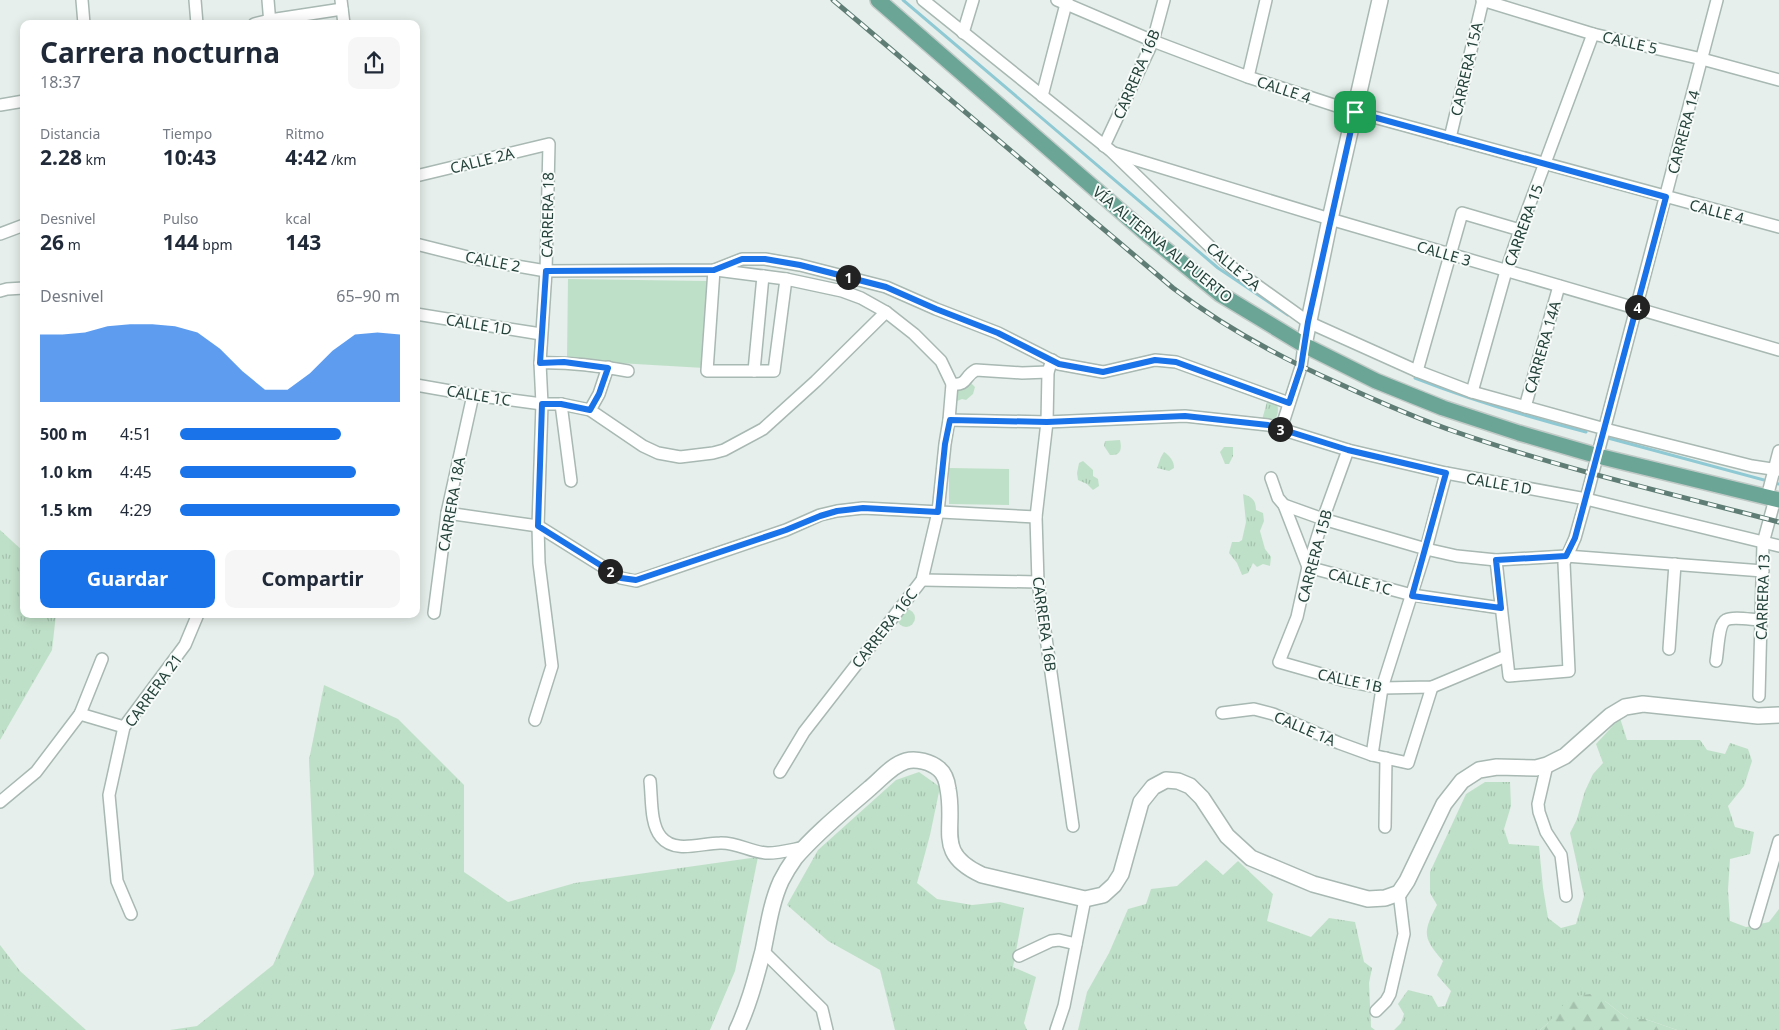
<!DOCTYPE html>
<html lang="es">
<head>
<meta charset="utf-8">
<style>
  :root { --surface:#fff; --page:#f6f6f7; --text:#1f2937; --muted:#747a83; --accent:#1a73e8 }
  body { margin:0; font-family:"Noto Sans",sans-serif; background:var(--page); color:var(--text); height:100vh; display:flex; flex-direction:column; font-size:19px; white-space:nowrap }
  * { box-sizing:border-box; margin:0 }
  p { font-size:16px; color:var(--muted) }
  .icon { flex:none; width:28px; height:28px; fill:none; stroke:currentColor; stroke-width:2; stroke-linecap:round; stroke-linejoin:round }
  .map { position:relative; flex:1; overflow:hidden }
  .drawer { position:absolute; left:20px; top:20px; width:400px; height:598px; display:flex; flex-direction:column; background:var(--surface); border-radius:10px; box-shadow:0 2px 12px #0003 }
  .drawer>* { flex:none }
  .pin { position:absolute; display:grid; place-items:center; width:42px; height:42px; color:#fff; margin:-21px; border-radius:10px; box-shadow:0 2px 8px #0006 }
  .km { position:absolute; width:25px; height:25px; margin:-12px; border-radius:50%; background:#222; color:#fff; font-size:14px; line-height:25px; text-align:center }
  .round { display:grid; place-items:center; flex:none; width:52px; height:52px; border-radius:10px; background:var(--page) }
  .overview { display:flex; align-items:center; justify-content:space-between; height:85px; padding:0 20px }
  h1 { font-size:28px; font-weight:700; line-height:38px }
  .stats { display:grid; grid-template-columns:repeat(3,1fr); gap:8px; height:85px; padding:5px 20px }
  .stats div { display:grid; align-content:center }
  .stats b { font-size:21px; font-weight:700 }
  .stats small { font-size:14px; font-weight:400 }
  .stats p { font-size:14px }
  .chart { height:140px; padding:10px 20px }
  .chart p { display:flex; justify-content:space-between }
  .chart svg { width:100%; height:90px; margin-top:5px; fill:var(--accent); opacity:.7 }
  .cta { display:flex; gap:10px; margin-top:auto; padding:10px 20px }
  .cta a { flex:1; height:58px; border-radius:10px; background:var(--accent); color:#fff; font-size:20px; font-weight:700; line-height:58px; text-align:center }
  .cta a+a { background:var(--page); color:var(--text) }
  ul { padding:0 20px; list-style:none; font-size:16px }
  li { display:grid; grid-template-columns:80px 60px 1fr; align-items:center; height:38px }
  li i { height:12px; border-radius:6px; background:var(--accent) }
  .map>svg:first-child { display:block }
  .grass { fill:url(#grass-tufts) }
  .forest { fill:url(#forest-firs) }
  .garden { fill:#bfe0c8 }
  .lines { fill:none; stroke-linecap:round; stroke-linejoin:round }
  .stream { stroke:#8ec9d4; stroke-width:3 }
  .minor-casing { stroke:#a8b8b2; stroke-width:14 }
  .tertiary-casing { stroke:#a8b8b2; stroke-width:18 }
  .primary-casing { stroke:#c2cac8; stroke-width:18 }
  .minor { stroke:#fff; stroke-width:11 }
  .tertiary { stroke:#fff; stroke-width:15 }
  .primary { stroke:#6aa596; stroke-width:15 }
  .rail-casing { stroke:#5f7d75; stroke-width:5 }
  .rail { stroke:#f7fbf9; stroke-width:3; stroke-dasharray:9; stroke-linecap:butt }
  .route-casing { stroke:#fff; stroke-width:10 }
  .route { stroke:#1a73e8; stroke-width:6 }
  .labels { text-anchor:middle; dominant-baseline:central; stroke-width:4; stroke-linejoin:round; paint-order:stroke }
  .street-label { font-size:15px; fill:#24423a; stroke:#f7fbf9 }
</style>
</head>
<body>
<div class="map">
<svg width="1779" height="1030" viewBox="0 0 1779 1030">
  <defs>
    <pattern id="grass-tufts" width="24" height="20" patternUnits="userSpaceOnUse" patternTransform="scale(1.25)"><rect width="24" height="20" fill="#bfe0c8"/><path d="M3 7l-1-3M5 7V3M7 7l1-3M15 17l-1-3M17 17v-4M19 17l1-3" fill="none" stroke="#a4c1ad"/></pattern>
    <pattern id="forest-firs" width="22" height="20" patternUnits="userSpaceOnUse" patternTransform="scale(1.25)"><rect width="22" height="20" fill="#bfe0c8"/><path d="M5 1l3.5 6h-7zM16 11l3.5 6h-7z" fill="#a4c1ad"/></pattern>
  </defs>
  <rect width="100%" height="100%" fill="#e6efeb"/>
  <g class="grass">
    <polygon points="968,380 975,387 973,394 966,400 962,399 957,401 957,390"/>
    <path d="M1268,398l8,2c3,9 3,15 -3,22l-11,-2z"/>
    <path d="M1120,440c2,9 1,16 -10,15l-6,-9 1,-5z"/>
    <polygon points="1224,447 1233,447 1233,456 1229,464 1225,464 1220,452"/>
    <path d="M1164,452c6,4 10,9 10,16l-5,3 -12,-3 4,-11z"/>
    <polygon points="1083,461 1093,470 1093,476 1098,479 1099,486 1093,490 1087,484 1078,480 1077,473 1079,463"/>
    <path d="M1243,494c9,3 13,6 13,16l7,3 1,8 -4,10 5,18 6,8 -1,9 -7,-2 -6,3 -4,-4 -5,10 -6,2 -5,-12 -8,-10 3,-11h7l3,-2 4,-18z"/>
    <polygon points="0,530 24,552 24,614 56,614 52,650 0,740"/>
    <circle cx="906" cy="618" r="9"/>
    <polygon points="324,685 398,719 464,785 464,872 508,902 575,883 758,857 735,971 710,1030 170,1030 197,1026 273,965 314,874 309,760"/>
    <path d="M1620,718l7,22h73l7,10 18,4 5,-11 18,6 4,12 -8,25 -16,20 7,21 19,5 -4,22 -20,5 -2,31 2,31 16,6 23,-5 10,-13v121h-102l-32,-11h-17l-23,-18 -57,22 -8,7h-146l7,-7 3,-9 -6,-10 10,-14 24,6 6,11 7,-1 6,-15 -14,-16 6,-14c-21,-24 -20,-29 -6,-56l-7,-12v-21l36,-78 19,-12h25l1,24 -7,23 5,15 30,2 4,42 5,30 13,10 15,-4 8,-28 -14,-63 7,-14 8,-28 8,-17 10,-11 -7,-19z"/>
    <polygon points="919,772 940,787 930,835 917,883 937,899 972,905 1000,902 1024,908 1013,967 1036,977 1024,1023 1027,1030 895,1030 880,970 828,941 787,905 818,850 896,780"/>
    <polygon points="1206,860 1223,875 1238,861 1273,894 1267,921 1311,937 1329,918 1355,922 1364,962 1372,968 1369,983 1371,1027 1375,1030 1078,1030 1087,992 1109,953 1128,909 1146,904 1151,889 1177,886"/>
    <polygon points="0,945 20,971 86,1030 0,1030"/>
  </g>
  <polygon class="forest" points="1590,994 1605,1001 1628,1019 1645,1019 1677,1030 1540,1030 1548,1023 1570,997"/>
  <g class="garden">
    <polygon points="568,279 707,281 704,368 567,360"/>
    <polygon points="949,468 1009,469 1009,505 949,504"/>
  </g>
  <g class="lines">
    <g class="stream">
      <polyline points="903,0 1218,268 1288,315"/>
      <path d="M1415,378c56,22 113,39 171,54"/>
      <polyline points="1608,438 1779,484"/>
    </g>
    <defs>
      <g id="minor">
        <polyline points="82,0 84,24"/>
        <polyline points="195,0 197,24"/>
        <polyline points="268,0 270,24"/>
        <polyline points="341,0 344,24"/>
        <polyline points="923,0 1111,151 1230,266 1308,322 1417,371 1472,392 1605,429 1752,466 1779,470"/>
        <polyline points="1057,0 1153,41 1248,77 1355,112 1779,227"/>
        <polyline points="1482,0 1593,34 1702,59 1779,80"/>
        <polyline points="254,24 270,20 342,9"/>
        <polyline points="963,33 973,0"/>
        <polyline points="1248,77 1266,0"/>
        <polyline points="1042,96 1067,0"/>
        <polyline points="0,105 24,101"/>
        <polyline points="1450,138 1483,0"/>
        <polyline points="1104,146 1153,41 1164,0"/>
        <polyline points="1114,153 1330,219 1779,350"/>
        <polyline points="416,176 549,144 546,271 540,363 542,404 538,526 539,563 552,666 535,720"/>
        <polyline points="0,234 24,225"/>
        <polyline points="416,244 476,259 546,271 714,270 742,259 765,259 800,265 886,287 936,309 998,333 1059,364 1103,372 1155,360 1176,362 1289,403"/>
        <polyline points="714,270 707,371 774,371 786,279"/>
        <polyline points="716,270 786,279 842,291 861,298 886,312 914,334 941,361 952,384 949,420 945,444 938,512 922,580 804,732 780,772"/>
        <polyline points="0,291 7,289 24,288"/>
        <polyline points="416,314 541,334"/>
        <polyline points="1052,360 1048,372 1047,422 1036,517 1038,582 1073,826"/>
        <path d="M540,363c30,-1 59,3 88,8"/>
        <polyline points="754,371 763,276"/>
        <polyline points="1417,371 1462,213 1520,230"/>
        <path d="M952,384c16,2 12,-8 24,-14l46,3 26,-1"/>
        <polyline points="416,385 473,395 542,404 561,404 590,410 643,446 658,453 680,457 713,453 724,450 763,429 816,381 886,312"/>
        <polyline points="1472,392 1506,271 1520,230 1593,34"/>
        <polyline points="561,404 571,481"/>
        <polyline points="1525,407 1559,286"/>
        <polyline points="590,410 599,394 608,367"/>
        <polyline points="949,420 1047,422 1185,416 1268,425 1348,450 1446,473 1586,499 1779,546"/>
        <polyline points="1281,429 1301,367 1304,345"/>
        <polyline points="1348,450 1323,519 1308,567 1297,617 1279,662 1346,681 1382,688 1432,687 1506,656"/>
        <polyline points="1271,478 1278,498 1284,505 1323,519 1426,549 1457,556 1496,560 1566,556 1763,571"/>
        <polyline points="1767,497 1779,451"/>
        <polyline points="1284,505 1308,567 1412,595 1501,608"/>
        <polyline points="447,513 538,526 621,578 636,581 786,530 820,515 837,511 863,508 1036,517"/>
        <polyline points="1496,560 1509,676 1569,671 1564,563 1575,538 1586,499 1717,0"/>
        <polyline points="922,580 1038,582"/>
        <polyline points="434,613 447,513 473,395"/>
        <polyline points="1669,649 1675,564"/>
        <path d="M1716,661c2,-9 2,-37 10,-41 7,-4 27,0 35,0"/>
        <polyline points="1759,696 1763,543 1775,499"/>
        <polyline points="1222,713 1254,709 1273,714 1339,743 1372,755 1408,763 1432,687"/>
        <polyline points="80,714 124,727"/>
        <polyline points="1372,755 1382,688 1426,549 1446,473"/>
        <polyline points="1547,765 1538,804 1539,812 1546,832 1561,855 1566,896"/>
        <path d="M650,781c2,17 0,43 11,56 14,17 40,6 59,6 17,-1 32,10 48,10 13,0 26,-4 38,-6"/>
        <polyline points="0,802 36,772 80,714 102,659"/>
        <polyline points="1385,827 1386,758"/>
        <polyline points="131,914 117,881 109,795 124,727 185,645 198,614"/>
        <polyline points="1755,923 1779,841"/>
        <polyline points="763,951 822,1009 827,1030"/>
        <polyline points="1019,956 1051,941 1059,940 1076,944"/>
        <polyline points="1376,1011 1386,1001 1390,994 1404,934 1399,893"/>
        <polyline points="1056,1030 1064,1006 1085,899"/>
      </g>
      <g id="tertiary">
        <polyline points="1304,345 1330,219 1380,0"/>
        <path d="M737,1030c12,-25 19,-53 26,-79 5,-24 8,-48 18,-70 4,-8 9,-16 14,-23 22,-26 50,-48 75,-70 11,-9 22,-23 36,-27 10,-3 25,1 33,8 6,5 8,12 9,20 8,41 -14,64 34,86l103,24 18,-4 11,-10 7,-11 20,-72 12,-15 13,-7 12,1 12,5 12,12 25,38 24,22 62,26 55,15 17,-1 14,-5 8,-12 37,-77 18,-23 17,-11 18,-3 39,1 11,-3 18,-9 45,-40 15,-9 18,-3 115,12 21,-1"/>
      </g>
      <polyline id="primary" points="878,0 1148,235 1220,294 1304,345 1376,381 1443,408 1519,433 1598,456 1779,500"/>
    </defs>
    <use href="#minor" class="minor-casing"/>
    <use href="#tertiary" class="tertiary-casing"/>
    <use href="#primary" class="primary-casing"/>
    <use href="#minor" class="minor"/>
    <use href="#tertiary" class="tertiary"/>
    <use href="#primary" class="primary"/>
    <defs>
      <path id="rail" d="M833,0l340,288c52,40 108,70 167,96 39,18 78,35 119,49 104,36 213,61 320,89"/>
    </defs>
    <use href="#rail" class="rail-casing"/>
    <use href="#rail" class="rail"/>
  </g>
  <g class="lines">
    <defs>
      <polygon id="route" points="1355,112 1666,197 1575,538 1566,556 1496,560 1501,608 1412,596 1446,473 1348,450 1268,425 1185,416 1047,422 950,420 945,444 938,512 863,508 837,511 820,516 786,530 636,580 621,578 538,526 542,404 561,404 590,410 599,394 608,368 564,362 540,363 546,271 714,270 742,259 765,259 800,265 886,287 936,309 998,333 1059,364 1103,372 1155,360 1176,362 1289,403 1301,367 1308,322"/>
    </defs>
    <use href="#route" class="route-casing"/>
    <use href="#route" class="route"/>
  </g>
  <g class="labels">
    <g class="street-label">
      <text transform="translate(1630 42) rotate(13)">CALLE 5</text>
      <text transform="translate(1466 69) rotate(-77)">CARRERA 15A</text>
      <text transform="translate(1136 74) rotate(-67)">CARRERA 16B</text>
      <text transform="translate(1284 89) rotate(18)">CALLE 4</text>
      <text transform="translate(1683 132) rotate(-75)">CARRERA 14</text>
      <text transform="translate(482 160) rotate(-14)">CALLE 2A</text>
      <text transform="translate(1717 211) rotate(15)">CALLE 4</text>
      <text transform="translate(547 215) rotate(-89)">CARRERA 18</text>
      <text transform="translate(1523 225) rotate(-70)">CARRERA 15</text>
      <text transform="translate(1163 244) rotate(39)">VÍA ALTERNA AL PUERTO</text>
      <text transform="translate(1444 253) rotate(16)">CALLE 3</text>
      <text transform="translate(493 261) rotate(11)">CALLE 2</text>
      <text transform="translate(1234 266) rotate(40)">CALLE 2A</text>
      <text transform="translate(479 324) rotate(9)">CALLE 1D</text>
      <text transform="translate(1542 347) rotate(-74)">CARRERA 14A</text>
      <text transform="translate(479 395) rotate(9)">CALLE 1C</text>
      <text transform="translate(1499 483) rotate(10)">CALLE 1D</text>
      <text transform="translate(451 504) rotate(-80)">CARRERA 18A</text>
      <text transform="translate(1314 556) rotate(-75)">CARRERA 15B</text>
      <text transform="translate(1360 581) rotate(15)">CALLE 1C</text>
      <text transform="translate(1762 597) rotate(-88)">CARRERA 13</text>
      <text transform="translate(1045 624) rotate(82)">CARRERA 16B</text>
      <text transform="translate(884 628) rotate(-52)">CARRERA 16C</text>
      <text transform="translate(1350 680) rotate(12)">CALLE 1B</text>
      <text transform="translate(153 690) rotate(-54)">CARRERA 21</text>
      <text transform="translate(1305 728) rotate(23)">CALLE 1A</text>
    </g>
  </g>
</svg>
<div class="pin" style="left:1355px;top:112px;background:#1e9e55"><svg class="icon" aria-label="arrive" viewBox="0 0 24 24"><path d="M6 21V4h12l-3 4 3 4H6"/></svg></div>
<b class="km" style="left:848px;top:277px">1</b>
<b class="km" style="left:610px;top:571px">2</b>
<b class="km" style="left:1280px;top:429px">3</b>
<b class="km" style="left:1637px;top:307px">4</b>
<section class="drawer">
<div class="overview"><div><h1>Carrera nocturna</h1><p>18:37</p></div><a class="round"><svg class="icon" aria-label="share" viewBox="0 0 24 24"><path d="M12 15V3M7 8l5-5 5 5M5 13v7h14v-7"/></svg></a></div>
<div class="stats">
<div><p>Distancia</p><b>2.28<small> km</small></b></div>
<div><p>Tiempo</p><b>10:43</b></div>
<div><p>Ritmo</p><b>4:42<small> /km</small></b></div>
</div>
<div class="stats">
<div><p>Desnivel</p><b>26<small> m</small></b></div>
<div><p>Pulso</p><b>144<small> bpm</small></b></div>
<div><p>kcal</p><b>143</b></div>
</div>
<div class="chart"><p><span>Desnivel</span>65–90 m</p>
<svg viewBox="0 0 160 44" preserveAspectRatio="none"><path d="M0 44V11L10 11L20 10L30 7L40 6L50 6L60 7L70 10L80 18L90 29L100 38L110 38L120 30L130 19L140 11L150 10L160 11V44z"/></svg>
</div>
<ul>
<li><b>500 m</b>4:51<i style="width:73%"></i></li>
<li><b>1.0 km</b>4:45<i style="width:80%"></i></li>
<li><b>1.5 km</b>4:29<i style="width:100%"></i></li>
</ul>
<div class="cta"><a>Guardar</a><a>Compartir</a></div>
</section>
</div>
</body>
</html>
